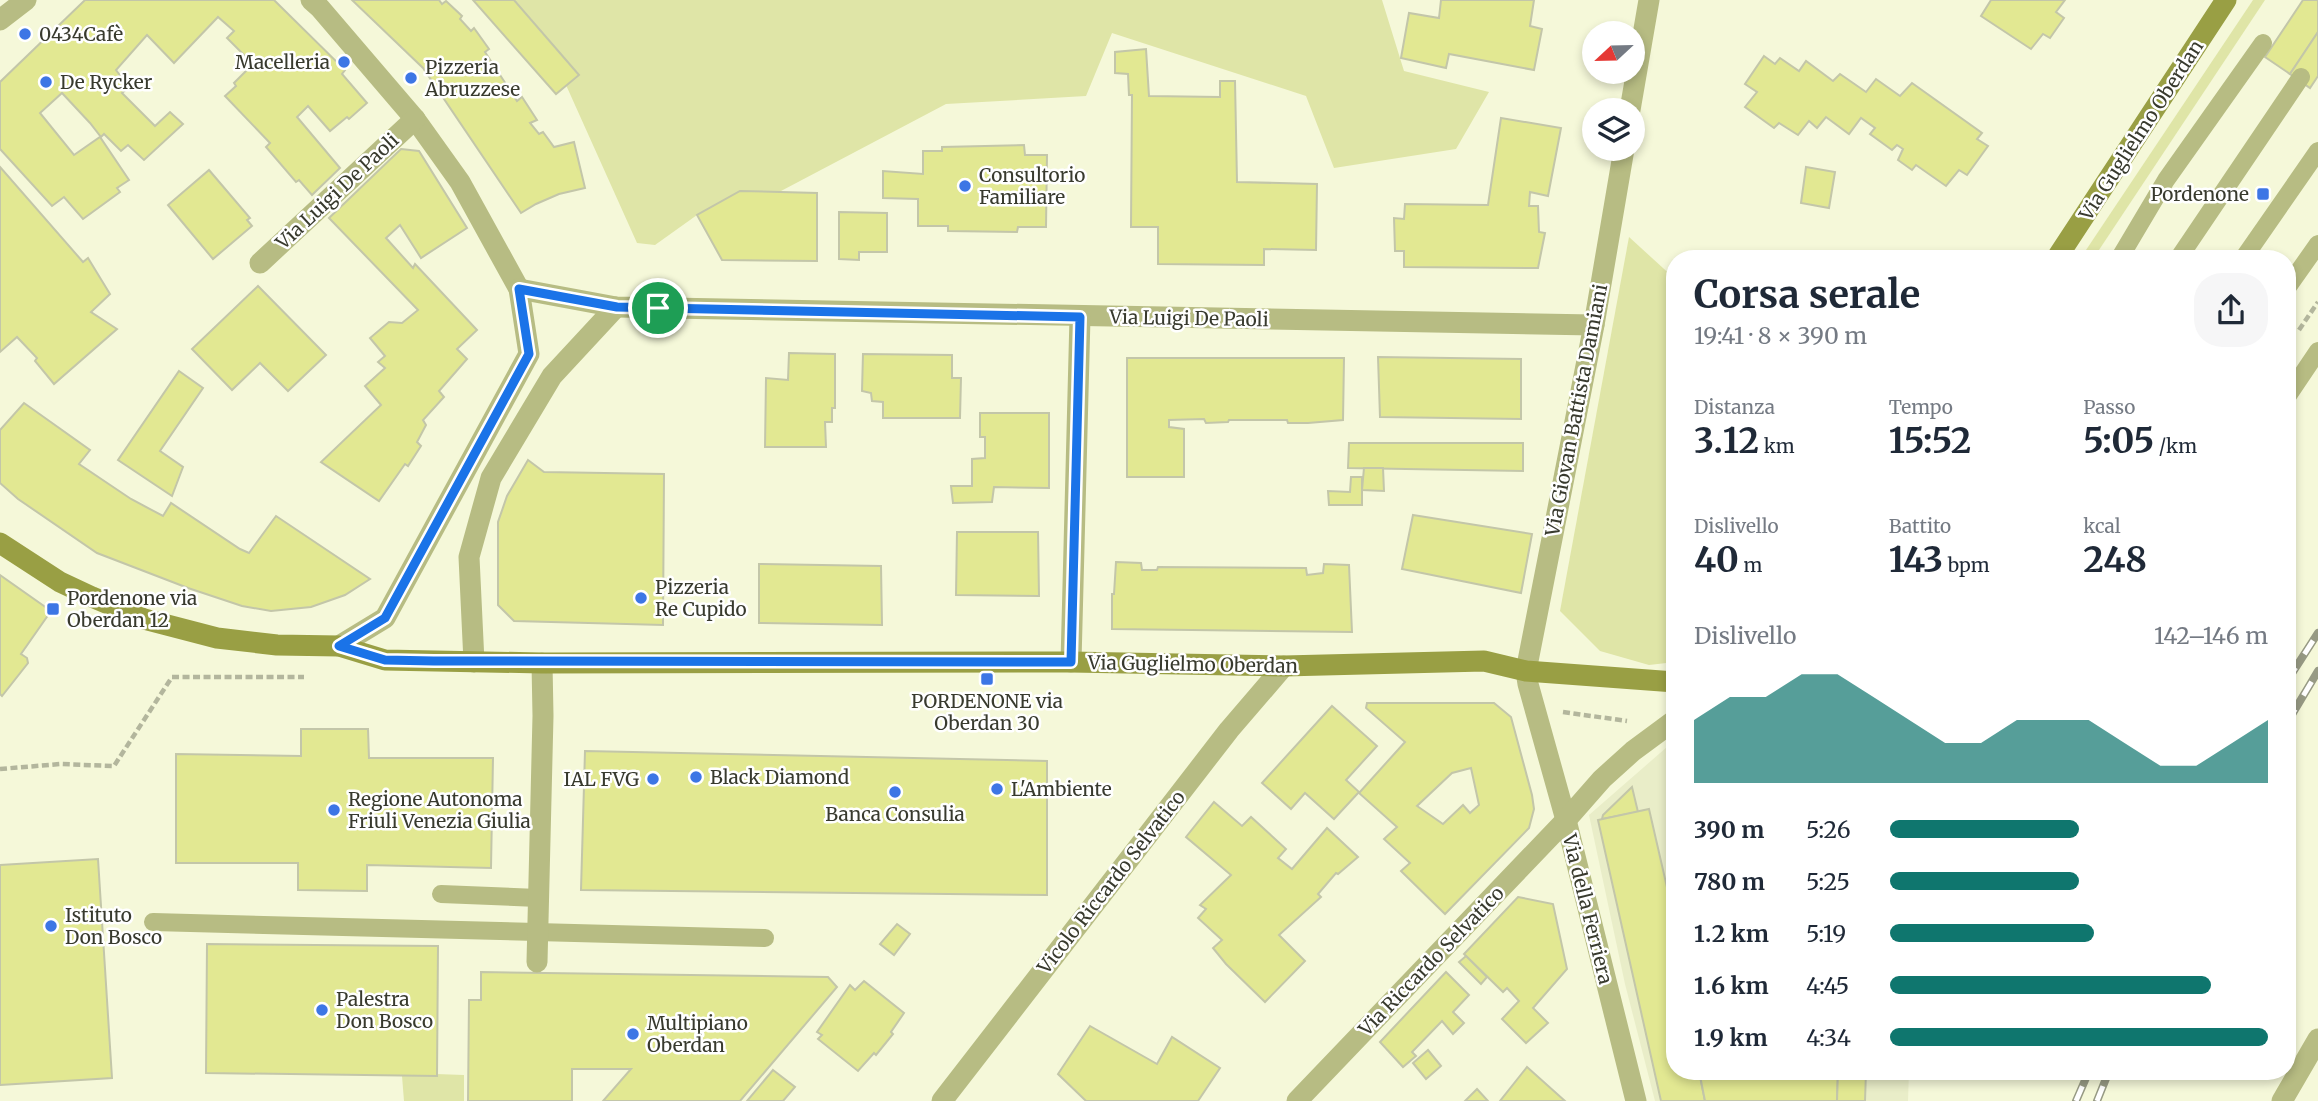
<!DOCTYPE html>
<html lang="it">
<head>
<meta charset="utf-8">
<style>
  :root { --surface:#fff; --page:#f6f6f7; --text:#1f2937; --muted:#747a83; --accent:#0f766e }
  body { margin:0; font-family:Merriweather,serif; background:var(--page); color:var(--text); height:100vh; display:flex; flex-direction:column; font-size:26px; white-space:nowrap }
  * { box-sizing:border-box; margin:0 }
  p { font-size:23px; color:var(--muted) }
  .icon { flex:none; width:38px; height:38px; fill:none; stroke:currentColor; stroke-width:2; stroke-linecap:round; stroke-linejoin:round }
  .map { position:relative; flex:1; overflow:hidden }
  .drawer { position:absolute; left:1666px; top:250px; width:630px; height:830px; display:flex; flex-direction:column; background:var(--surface); border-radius:28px; box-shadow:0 4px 10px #0003 }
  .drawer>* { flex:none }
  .needle { width:46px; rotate:248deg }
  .fabs { position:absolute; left:1582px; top:21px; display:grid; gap:14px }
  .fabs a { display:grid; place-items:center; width:63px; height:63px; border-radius:50%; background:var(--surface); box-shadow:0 4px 10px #0003; font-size:35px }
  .pin { position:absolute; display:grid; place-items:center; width:60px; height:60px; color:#fff; margin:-30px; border:4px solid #fff; border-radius:50%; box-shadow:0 2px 7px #0007 }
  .round { display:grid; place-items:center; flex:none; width:74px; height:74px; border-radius:28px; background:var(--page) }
  .head { display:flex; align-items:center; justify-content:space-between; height:119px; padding:0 28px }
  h1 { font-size:38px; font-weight:700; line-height:52px }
  .metrics { display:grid; grid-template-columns:repeat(3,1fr); gap:10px; height:119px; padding:7px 28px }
  .metrics div { display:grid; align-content:center }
  .metrics b { font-size:35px; font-weight:700 }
  .metrics small { font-size:19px; font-weight:400 }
  .metrics p { font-size:19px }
  .chart { height:196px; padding:14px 28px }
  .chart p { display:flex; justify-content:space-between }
  .chart svg { width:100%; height:126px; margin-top:7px; fill:var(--accent); opacity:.7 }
  ul { padding:0 28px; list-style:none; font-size:23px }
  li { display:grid; grid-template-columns:112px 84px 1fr; align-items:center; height:52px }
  li i { height:18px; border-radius:9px; background:var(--accent) }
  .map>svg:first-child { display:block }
  .built { fill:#e9edc8 }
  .green { fill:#dfe5a7 }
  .building { fill:#e2e892; stroke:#c3c6a9; stroke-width:2; fill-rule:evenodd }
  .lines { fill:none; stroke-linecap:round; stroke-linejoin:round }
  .path { stroke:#b3b69d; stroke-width:4.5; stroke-dasharray:7 3.5; stroke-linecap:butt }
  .service { stroke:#b7bc83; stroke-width:18 }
  .minor { stroke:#b7bc83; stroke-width:21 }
  .secondary { stroke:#999f44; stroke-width:21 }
  .rail-casing { stroke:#979a84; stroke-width:8 }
  .rail { stroke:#fff; stroke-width:5; stroke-dasharray:16; stroke-linecap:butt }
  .route-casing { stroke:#fff; stroke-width:14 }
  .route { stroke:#1a73e8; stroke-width:9 }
  .poi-dot { fill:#3d76e5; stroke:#fff; stroke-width:2.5 }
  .labels { text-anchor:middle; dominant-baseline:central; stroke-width:5; stroke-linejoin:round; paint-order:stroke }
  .poi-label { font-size:19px; fill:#383a2e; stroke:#fff; text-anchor:start }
  .street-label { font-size:19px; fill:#383a2e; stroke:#fff }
</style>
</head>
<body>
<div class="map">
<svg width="2318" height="1101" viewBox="0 0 2318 1101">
  <rect width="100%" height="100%" fill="#f5f8d9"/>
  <polygon class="built" points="1675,740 1675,1071 1909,1071 1908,1101 1655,1101 1625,984 1589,815"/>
  <g class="green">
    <polygon points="514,0 1382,0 1404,71 1489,92 1456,149 1334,168 1306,96 1112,33 1086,96 946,104 781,191 740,191 697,215 655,245 637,243 566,85"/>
    <polygon points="2253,0 2265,0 2093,259 2080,259"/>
    <polygon points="1629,237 1675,279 1675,662 1649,665 1600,651 1560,611"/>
    <polygon points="436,1074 464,1075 464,1101 404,1101 402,1076"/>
  </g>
  <g class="building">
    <polygon points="85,0 274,0 345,70 342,74 367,103 349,119 347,117 330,131 308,106 297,117 340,168 312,195 299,180 296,182 266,147 270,143 225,96 236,86 234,83 253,64 227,38 234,31 218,17 174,63 147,35 116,70 129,87 122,93 155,126 170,112 183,124 144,160 128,145 121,151 104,134 101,137 90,123 62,93 40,113 74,155 100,137 129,180 117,188 120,192 83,219 64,197 52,206 0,149 0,82"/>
    <polygon points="352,0 439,0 442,4 446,1 462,16 460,19 471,31 474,28 489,49 485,52 517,101 522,97 537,120 530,123 539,134 543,132 554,147 574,142 585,188 559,194 536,204 521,213 423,68"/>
    <polygon points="473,0 514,0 579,75 556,94"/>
    <polygon points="1441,0 1534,0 1530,26 1542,29 1534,70 1449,54 1446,68 1401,58 1409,13 1439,18"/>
    <polygon points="1991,0 2065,0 2056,12 2064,18 2050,38 2043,34 2031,49 1981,16"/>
    <polygon points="2303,0 2318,0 2318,32 2290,74 2265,57"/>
    <polygon points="2318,32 2318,76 2310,88 2290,74"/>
    <polygon points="1146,49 1149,96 1220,97 1220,81 1235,81 1237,182 1317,184 1316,250 1264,249 1264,265 1158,264 1158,227 1131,227 1132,95 1129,95 1128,74 1115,73 1115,52"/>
    <polygon points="1764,56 1775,64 1780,58 1799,71 1806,61 1833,81 1840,74 1866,92 1876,79 1900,96 1912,83 1982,133 1977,139 1988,146 1967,175 1959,170 1946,186 1916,165 1912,170 1898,160 1903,149 1897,145 1892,150 1870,134 1875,128 1861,118 1849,134 1826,117 1817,128 1809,121 1798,135 1779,123 1774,128 1745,107 1757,92 1745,84"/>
    <polygon points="1501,118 1561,128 1548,196 1530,192 1529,206 1538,206 1539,232 1545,233 1538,268 1404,267 1404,251 1395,251 1394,218 1404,219 1405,204 1488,205"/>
    <polygon points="1024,145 1025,155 1047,155 1046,227 1018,227 1017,232 948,231 948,226 918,226 918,199 883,198 883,171 923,174 923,151 942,151 942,147"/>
    <polygon points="401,149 419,151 467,228 421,258 400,225 386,238 413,268 415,264 477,330 457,349 467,359 439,391 444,397 423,420 426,425 417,442 421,446 408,466 405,464 379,501 321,462 381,405 365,386 385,368 378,362 385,356 370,338 389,322 402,323 418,310 329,218"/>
    <polygon points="0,167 83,262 88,258 110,294 91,312 117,329 54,384 35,361 37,358 17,337 0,352"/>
    <polygon points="1806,167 1835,172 1829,208 1801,203"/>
    <polygon points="209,170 250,218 247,220 252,226 213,259 168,205"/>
    <polygon points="740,191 817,193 817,261 722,260 697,215"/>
    <polygon points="839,212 887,213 887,252 859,252 859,260 839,259"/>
    <polygon points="258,286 326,355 288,391 260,363 232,390 192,349"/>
    <polygon points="789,353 835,354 835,408 832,408 832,422 825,422 826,447 765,447 766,378 788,380"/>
    <polygon points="863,354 952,355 952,378 961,378 960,418 883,418 883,402 872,401 871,393 862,391"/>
    <polygon points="1378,357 1521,359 1521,419 1380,417"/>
    <polygon points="1127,358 1344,358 1343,420 1308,423 1288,423 1287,420 1229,420 1228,422 1206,423 1204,419 1169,420 1169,427 1184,429 1184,477 1127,477"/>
    <polygon points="179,371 203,388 160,451 183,467 172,496 118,460"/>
    <polygon points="24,403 90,450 79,464 131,499 163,516 171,503 240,549 249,553 276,516 370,579 345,595 311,607 271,611 242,606 188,588 97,553 18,499 0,483 0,430"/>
    <polygon points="980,413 1049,413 1049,488 994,487 992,502 953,503 951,486 972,486 972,459 985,458 985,437 980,437"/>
    <polygon points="1349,443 1523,443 1523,471 1348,468"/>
    <polygon points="528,460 544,472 664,474 663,625 514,621 498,605 498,522 507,496"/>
    <polygon points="1364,468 1383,468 1384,491 1362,490"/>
    <polygon points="1351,477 1362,477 1362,505 1329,505 1328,491 1350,492"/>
    <polygon points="1413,515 1532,534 1521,593 1402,569"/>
    <polygon points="957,532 1038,532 1039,596 956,595"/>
    <polygon points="1116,562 1141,563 1142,570 1157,570 1158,567 1306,568 1307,575 1323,573 1324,564 1349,565 1352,632 1112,629 1112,594 1114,594"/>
    <polygon points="759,564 881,566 882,625 759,623"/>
    <polygon points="0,575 51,611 21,654 27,658 28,663 2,696 0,694"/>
    <path d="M1367,703h127l17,14 21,78 2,14 -5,19 -84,86 -44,-43 9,-8 -26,-24 13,-12 -38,-34 46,-51 -39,-34zM1471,768l8,37 -9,8 -7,-8 -20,19 -26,-18 35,-33z"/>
    <polygon points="1332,706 1377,746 1346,780 1359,792 1334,819 1305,793 1291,809 1262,783"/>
    <polygon points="301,729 368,729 369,758 493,758 491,868 367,865 367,891 298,890 298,863 176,863 176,754 301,756"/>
    <polygon points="585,751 1047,761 1047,895 581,890"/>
    <polygon points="1632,787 1638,812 1602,819 1603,815"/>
    <polygon points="1214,802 1242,826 1251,817 1286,849 1278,858 1292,869 1327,828 1358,857 1338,874 1336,873 1318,894 1321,897 1279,935 1305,961 1265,1002 1226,964 1213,948 1222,940 1198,918 1206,909 1200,905 1231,875 1186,837"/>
    <polygon points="1649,809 1675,922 1675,930 1670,931 1675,956 1675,1071 1699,1071 1705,1101 1661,1101 1598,820"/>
    <polygon points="98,859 112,1078 0,1085 0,865"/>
    <polygon points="1518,897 1553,904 1567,969 1533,1008 1548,1023 1526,1043 1502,1019 1519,1001 1507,988 1503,992 1464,954"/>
    <polygon points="897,924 910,934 894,955 880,944"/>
    <polygon points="207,944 438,946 437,1076 206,1073"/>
    <polygon points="1466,956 1487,977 1481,984 1459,962"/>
    <polygon points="481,972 828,977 837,987 740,1101 603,1101 631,1069 572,1069 572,1101 468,1101 469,1000 481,1000"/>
    <polygon points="1446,972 1469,995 1453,1012 1464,1023 1453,1034 1442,1021 1412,1052 1416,1056 1403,1067 1380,1042"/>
    <polygon points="864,981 904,1013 891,1032 893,1034 876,1055 874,1053 858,1071 818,1039 822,1035 817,1032 850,985 855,990"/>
    <polygon points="1090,1026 1157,1064 1172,1037 1220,1068 1198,1101 1086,1101 1058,1074"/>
    <polygon points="1428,1050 1441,1066 1426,1079 1413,1063"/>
    <polygon points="1527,1067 1565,1101 1500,1101"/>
    <polygon points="773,1070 795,1087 783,1101 747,1101"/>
    <polygon points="1699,1071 1838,1071 1837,1101 1705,1101"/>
    <polygon points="1838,1071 1866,1071 1865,1101 1837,1101"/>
    <polygon points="1477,1089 1488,1101 1465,1101"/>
  </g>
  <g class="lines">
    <g class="path">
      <polyline points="2299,330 2318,302"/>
      <polyline points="1563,712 1627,721"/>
      <polyline points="0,769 60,764 114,766 172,677 304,677"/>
    </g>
    <g class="service">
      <polyline points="2119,259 2166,180 2263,43"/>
      <polyline points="2178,259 2301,77"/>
      <polyline points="2243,259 2318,151"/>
      <polyline points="2287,288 2318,244"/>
      <polyline points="2287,397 2318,351"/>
      <polyline points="441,894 538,898"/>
      <polyline points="153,922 765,938"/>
    </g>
    <g class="minor">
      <polyline points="311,0 320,8 415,119 460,182 519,289 529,354 385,618 339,646"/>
      <polyline points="0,20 26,0"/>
      <polyline points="1630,110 1649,0"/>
      <polyline points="1624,149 1594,325 1526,671 1528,684 1566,820 1636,1101"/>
      <polyline points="260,263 415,119"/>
      <polyline points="519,289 616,307 1594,325"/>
      <polyline points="474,662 469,557 491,478 552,376 616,307"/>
      <polyline points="1071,662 1080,317"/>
      <polyline points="537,962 543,716 542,663"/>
      <polyline points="942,1101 1229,730 1284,666"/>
      <polyline points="1297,1101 1566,820 1602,779 1633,751 1675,720"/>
      <polyline points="2282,1101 2318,1039"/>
    </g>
    <g class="secondary">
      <polyline points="2056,259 2226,0"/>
      <polyline points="0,543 60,582 92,597 144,619 217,638 277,645 339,646 385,660 542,663 1071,662 1284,666 1484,661 1526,671 1675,682"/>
    </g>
    <defs>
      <g id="rail">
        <polyline points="2287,681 2318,633"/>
        <polyline points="2287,723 2318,671"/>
        <polyline points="2076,1101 2089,1071"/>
        <polyline points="2097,1101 2109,1071"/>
      </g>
    </defs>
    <use href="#rail" class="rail-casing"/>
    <use href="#rail" class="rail"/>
  </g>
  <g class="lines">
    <defs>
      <polygon id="route" points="519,289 617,307 1080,317 1071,662 434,661 385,660 339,646 385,618 529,354"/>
    </defs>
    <use href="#route" class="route-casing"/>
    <use href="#route" class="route"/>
  </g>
  <g class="poi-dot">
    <circle cx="25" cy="34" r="7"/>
    <circle cx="344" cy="62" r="7"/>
    <circle cx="411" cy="78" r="7"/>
    <circle cx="46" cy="82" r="7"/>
    <circle cx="965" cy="186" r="7"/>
    <rect x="2256" y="187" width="14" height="14" rx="3.5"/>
    <circle cx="641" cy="598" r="7"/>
    <rect x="46" y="602" width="14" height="14" rx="3.5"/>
    <rect x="980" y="672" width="14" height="14" rx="3.5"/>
    <circle cx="696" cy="777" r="7"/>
    <circle cx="653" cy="779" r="7"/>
    <circle cx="997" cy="789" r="7"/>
    <circle cx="895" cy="792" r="7"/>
    <circle cx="334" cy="810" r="7"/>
    <circle cx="51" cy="926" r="7"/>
    <circle cx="322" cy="1010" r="7"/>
    <circle cx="633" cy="1034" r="7"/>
  </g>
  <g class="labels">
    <g class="poi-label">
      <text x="39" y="34">0434Cafè</text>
      <text x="330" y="62" text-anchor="end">Macelleria</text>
      <text x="425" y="67">Pizzeria<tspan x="425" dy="22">Abruzzese</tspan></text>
      <text x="60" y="82">De Rycker</text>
      <text x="979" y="175">Consultorio<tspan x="979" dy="22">Familiare</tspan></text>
      <text x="2249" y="194" text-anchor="end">Pordenone</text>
      <text x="655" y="587">Pizzeria<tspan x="655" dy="22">Re Cupido</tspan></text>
      <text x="67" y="598">Pordenone via<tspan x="67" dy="22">Oberdan 12</tspan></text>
      <text x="987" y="701" text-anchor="middle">PORDENONE via<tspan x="987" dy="22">Oberdan 30</tspan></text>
      <text x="710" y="777">Black Diamond</text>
      <text x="639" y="779" text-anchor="end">IAL FVG</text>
      <text x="1011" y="789">L'Ambiente</text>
      <text x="348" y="799">Regione Autonoma<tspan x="348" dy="22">Friuli Venezia Giulia</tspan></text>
      <text x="895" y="814" text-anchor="middle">Banca Consulia</text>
      <text x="65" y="915">Istituto<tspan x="65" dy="22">Don Bosco</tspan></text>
      <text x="336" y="999">Palestra<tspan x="336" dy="22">Don Bosco</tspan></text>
      <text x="647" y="1023">Multipiano<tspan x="647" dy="22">Oberdan</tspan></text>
    </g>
    <g class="street-label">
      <text transform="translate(2141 130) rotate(-57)">Via Guglielmo Oberdan</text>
      <text transform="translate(337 191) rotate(-43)">Via Luigi De Paoli</text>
      <text transform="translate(1189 318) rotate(1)">Via Luigi De Paoli</text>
      <text transform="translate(1576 410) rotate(-79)">Via Giovan Battista Damiani</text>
      <text transform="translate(1193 664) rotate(1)">Via Guglielmo Oberdan</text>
      <text transform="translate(1111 882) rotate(-52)">Vicolo Riccardo Selvatico</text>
      <text transform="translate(1588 909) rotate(76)">Via della Ferriera</text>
      <text transform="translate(1431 961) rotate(-46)">Via Riccardo Selvatico</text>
    </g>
  </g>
</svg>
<div class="fabs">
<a><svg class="needle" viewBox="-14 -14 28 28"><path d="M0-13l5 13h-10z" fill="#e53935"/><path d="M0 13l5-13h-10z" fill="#747a83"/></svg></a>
<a><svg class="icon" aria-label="layers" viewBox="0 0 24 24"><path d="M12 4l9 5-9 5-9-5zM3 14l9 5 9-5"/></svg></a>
</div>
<div class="pin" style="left:658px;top:308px;background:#1e9e55"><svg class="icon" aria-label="arrive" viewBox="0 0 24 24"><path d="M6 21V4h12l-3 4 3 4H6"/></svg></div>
<section class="drawer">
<div class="head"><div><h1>Corsa serale</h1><p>19:41 · 8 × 390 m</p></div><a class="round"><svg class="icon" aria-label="share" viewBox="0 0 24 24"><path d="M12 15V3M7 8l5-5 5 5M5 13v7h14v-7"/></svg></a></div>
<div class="metrics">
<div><p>Distanza</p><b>3.12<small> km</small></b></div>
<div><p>Tempo</p><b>15:52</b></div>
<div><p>Passo</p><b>5:05<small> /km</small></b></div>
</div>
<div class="metrics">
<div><p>Dislivello</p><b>40<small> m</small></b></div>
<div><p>Battito</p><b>143<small> bpm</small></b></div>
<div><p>kcal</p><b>248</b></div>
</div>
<div class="chart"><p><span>Dislivello</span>142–146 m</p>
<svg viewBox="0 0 160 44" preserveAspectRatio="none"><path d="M0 44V22L10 14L20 14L30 6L40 6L50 14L60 22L70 30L80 30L90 22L100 22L110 22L120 30L130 38L140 38L150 30L160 22V44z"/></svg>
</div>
<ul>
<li><b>390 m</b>5:26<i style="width:50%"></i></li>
<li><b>780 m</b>5:25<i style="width:50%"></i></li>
<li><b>1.2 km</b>5:19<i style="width:54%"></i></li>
<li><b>1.6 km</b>4:45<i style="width:85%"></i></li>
<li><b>1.9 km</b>4:34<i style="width:100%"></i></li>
</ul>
</section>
</div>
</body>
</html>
